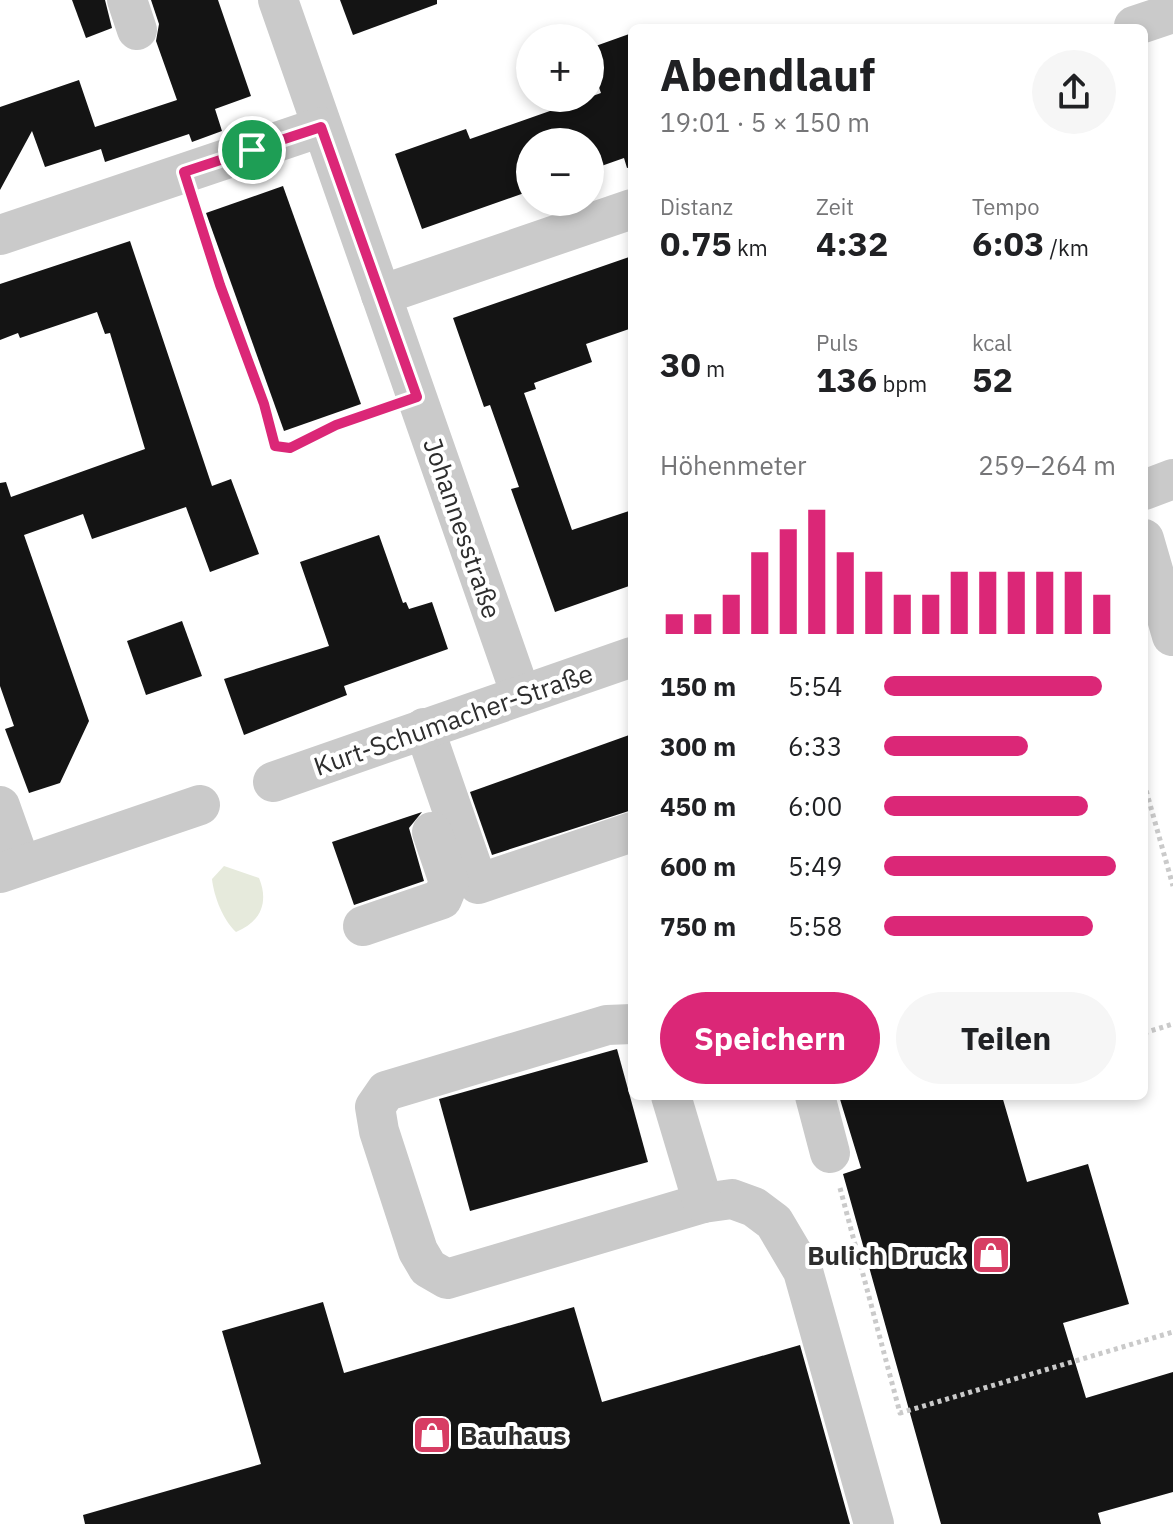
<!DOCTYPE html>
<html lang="de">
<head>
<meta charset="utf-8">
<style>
  :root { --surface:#fff; --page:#f6f6f6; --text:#202124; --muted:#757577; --accent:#db2777 }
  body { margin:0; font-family:"IBM Plex Sans",sans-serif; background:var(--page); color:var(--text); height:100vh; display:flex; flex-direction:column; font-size:30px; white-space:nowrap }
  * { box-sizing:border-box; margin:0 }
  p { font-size:26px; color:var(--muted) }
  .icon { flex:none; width:44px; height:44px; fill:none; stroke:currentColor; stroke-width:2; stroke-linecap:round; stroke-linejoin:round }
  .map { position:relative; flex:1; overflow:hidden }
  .sheet { position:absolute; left:628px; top:24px; width:520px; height:1076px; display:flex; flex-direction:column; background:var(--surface); border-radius:12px; box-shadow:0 4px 12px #0003 }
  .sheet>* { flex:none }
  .controls { position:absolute; left:516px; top:24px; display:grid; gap:16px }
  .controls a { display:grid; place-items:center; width:88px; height:88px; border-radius:50%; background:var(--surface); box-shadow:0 4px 12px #0003; font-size:40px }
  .pin { position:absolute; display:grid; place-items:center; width:68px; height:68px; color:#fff; margin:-34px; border:4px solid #fff; border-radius:50%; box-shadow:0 2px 8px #0007 }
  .round { display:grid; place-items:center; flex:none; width:84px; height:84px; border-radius:42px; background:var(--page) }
  .overview { display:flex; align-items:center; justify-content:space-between; height:136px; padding:0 32px }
  h1 { font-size:44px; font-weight:700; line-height:60px }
  .stats { display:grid; grid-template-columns:repeat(3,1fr); gap:12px; height:136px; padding:8px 32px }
  .stats div { display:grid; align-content:center }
  .stats b { font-size:34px; font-weight:700 }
  .stats small { font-size:22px; font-weight:400 }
  .stats p { font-size:22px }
  .chart { height:224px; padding:16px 32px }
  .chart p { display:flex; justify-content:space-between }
  .chart svg { width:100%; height:144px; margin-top:8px; stroke:var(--accent); stroke-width:6 }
  .primary-button { display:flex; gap:16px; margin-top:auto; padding:16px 32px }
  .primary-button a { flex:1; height:92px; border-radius:48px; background:var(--accent); color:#fff; font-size:32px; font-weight:700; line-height:92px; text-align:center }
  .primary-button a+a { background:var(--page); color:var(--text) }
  ul { padding:0 32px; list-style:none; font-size:26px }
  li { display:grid; grid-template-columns:128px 96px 1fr; align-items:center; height:60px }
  li i { height:20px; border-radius:10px; background:var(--accent) }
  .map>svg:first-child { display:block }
  .green { fill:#e6eadc }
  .building { fill:#141414 }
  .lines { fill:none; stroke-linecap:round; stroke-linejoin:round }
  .path { stroke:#cacaca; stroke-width:5; stroke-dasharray:4 4; stroke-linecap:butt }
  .minor { stroke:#cacaca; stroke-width:40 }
  .route-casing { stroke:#fff; stroke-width:16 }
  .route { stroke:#db2777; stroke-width:10 }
  .labels { text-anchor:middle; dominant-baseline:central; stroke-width:8; stroke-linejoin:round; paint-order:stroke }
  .street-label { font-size:26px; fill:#2d2d2d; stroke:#fff }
  .poi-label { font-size:26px; font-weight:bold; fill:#2d2d2d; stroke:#fff; text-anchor:end }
</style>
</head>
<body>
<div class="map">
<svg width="1173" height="1524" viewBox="0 0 1173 1524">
  <rect width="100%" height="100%" fill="#fff"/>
  <path class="green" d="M224,866l35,12c10,24 2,44 -23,54 -13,-12 -22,-35 -24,-53z"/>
  <g class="building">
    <polygon points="72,0 105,0 112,28 86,38"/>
    <polygon points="151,0 218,0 251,96 215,109 222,131 192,142 189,134 105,162 101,149 45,167 32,131 0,190 0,107 79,80 95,127 177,100 156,41 159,24"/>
    <polygon points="340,0 437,0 437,4 353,35"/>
    <polygon points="632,33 632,167 627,168 624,158 590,170 590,142 530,142 530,191 422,229 395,154 466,129 470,139 601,93 590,62 590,48"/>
    <polygon points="283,186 361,404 284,431 206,213"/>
    <polygon points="130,241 212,486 231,479 259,554 210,572 186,507 92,539 83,514 24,535 89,721 60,783 29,793 5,729 14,726 0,686 0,483 6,482 11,497 145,449 110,333 105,334 97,312 20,338 18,333 0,340 0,284"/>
    <polygon points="632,256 632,328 586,344 592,362 534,383 536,389 524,393 572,530 632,510 632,585 555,612 511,489 519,487 490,405 484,407 453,318"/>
    <polygon points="379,535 403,603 406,602 409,609 432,602 448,649 344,686 347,695 244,735 224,679 329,646 300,562"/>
    <polygon points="182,621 202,676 146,695 127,641"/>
    <polygon points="632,734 632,810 492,855 470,792"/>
    <polygon points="422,812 409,828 424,881 354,905 332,842"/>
    <polygon points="617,1049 648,1162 470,1211 439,1099"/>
    <polygon points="839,1096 1002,1096 1027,1182 1088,1164 1129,1304 1063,1323 1086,1398 1173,1372 1173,1492 1098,1513 1101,1524 941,1524 843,1174 861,1168"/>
    <polygon points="323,1302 344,1373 574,1307 602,1402 800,1345 850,1524 85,1524 83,1515 261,1464 222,1331"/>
  </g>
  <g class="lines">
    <g class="path">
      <polyline points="195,208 257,391 264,404 275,446 290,448 336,425 381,411"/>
      <polyline points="1144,783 1173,886"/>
      <polyline points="1144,1033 1173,1024"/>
      <polyline points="840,1188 900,1413 1173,1332"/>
    </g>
    <g class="minor">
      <polyline points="127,0 137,30"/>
      <polyline points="278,0 521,695"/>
      <polyline points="1134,26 1173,13"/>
      <polyline points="0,235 321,127"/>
      <polyline points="381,295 632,209"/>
      <polyline points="1144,490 1173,479"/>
      <polyline points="1144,539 1172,636"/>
      <polyline points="424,728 478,884 632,832"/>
      <polyline points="273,782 632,657"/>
      <polyline points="0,806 21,865"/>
      <polyline points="0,873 200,805"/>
      <polyline points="363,926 442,899 449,882 432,832"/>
      <polyline points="632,1024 607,1025 386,1091 375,1107 379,1131 418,1251 428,1268 447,1279 703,1203 732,1199 754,1207 774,1222 803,1271 874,1524"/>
      <polyline points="671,1096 703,1203"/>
      <polyline points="815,1096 830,1153"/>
    </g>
  </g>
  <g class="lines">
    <defs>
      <polygon id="route" points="321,127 417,397 336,425 290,448 275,446 264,404 220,285 184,172"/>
    </defs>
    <use href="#route" class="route-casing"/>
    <use href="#route" class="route"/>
  </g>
  <defs>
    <symbol id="shop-square" viewBox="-11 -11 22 22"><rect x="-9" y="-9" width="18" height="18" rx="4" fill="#d73d63" stroke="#fff"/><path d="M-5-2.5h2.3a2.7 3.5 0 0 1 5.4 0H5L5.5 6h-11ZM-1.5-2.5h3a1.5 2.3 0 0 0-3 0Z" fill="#fff"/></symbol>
  </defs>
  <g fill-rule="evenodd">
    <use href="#shop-square" x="969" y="1233" width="44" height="44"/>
    <use href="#shop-square" x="410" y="1413" width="44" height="44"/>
  </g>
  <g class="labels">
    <g class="street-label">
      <text transform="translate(463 528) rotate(71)">Johannesstraße</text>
      <text transform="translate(453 719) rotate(-19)">Kurt-Schumacher-Straße</text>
    </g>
    <g class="poi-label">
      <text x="963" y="1255">Bulich Druck</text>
      <text x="460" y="1435" text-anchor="start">Bauhaus</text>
    </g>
  </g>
</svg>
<div class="controls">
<a>+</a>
<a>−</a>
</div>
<div class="pin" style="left:252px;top:150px;background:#1e9e55"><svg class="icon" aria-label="arrive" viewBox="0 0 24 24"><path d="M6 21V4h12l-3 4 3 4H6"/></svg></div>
<section class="sheet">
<div class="overview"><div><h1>Abendlauf</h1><p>19:01 · 5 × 150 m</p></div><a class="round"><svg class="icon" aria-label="share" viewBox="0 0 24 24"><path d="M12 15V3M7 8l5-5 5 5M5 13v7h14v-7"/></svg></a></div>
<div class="stats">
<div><p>Distanz</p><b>0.75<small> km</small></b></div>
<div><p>Zeit</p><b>4:32</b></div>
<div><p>Tempo</p><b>6:03<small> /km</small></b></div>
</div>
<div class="stats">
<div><b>30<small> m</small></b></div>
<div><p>Puls</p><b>136<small> bpm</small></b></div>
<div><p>kcal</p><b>52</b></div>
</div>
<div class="chart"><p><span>Höhenmeter</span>259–264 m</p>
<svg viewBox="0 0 160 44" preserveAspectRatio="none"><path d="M5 44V38M15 44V38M25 44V32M35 44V19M45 44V12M55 44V6M65 44V19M75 44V25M85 44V32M95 44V32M105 44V25M115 44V25M125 44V25M135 44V25M145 44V25M155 44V32"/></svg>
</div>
<ul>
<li><b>150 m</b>5:54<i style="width:94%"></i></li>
<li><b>300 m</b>6:33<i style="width:62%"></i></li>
<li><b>450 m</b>6:00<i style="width:88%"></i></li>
<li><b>600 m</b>5:49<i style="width:100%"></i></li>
<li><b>750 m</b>5:58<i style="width:90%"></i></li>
</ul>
<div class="primary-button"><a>Speichern</a><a>Teilen</a></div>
</section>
</div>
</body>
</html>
